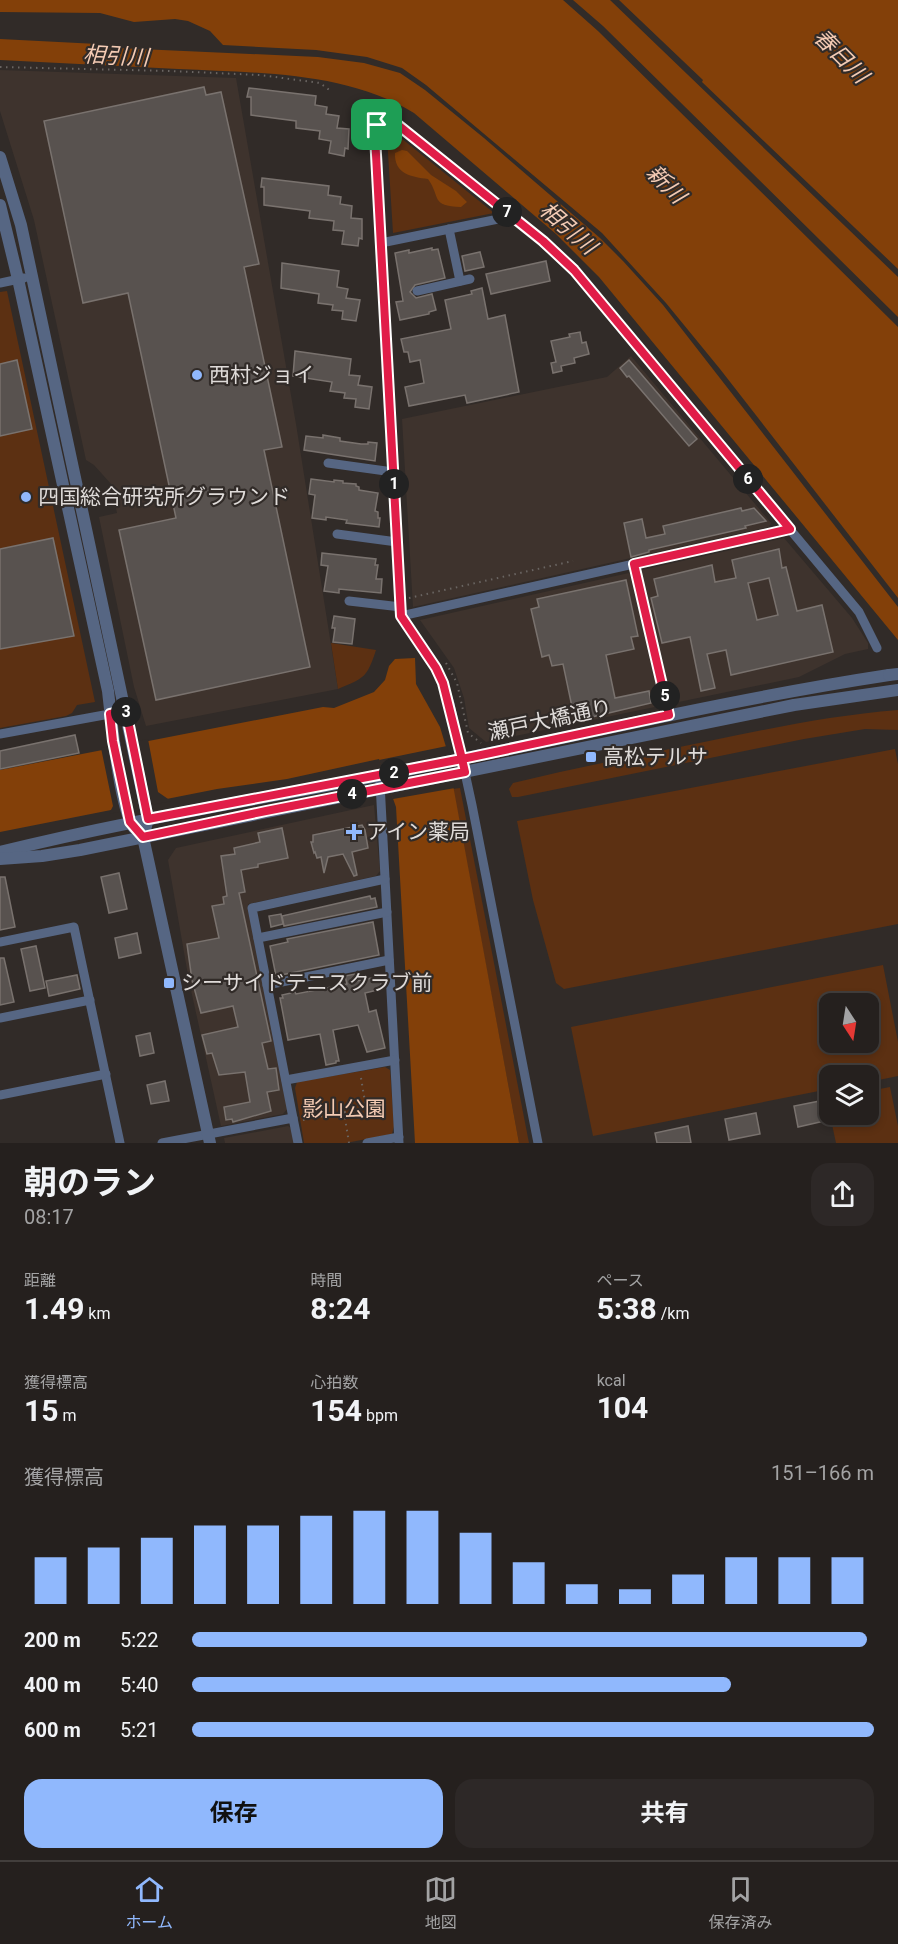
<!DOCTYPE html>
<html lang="ja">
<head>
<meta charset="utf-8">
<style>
  :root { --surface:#25201e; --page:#2d2827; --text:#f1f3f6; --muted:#a3a3a4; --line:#423e3c; --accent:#90b8fd }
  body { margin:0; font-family:Roboto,"Noto Sans JP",sans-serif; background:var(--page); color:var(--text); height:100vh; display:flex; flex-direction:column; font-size:22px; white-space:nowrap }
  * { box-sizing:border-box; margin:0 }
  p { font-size:20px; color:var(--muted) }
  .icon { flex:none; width:33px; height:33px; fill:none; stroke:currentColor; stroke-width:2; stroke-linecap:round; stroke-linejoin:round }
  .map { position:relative; height:1143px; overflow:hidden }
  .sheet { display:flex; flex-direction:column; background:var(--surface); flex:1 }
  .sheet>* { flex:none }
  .needle { width:39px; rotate:168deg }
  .tools { position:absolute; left:819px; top:993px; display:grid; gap:12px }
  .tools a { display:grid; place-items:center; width:60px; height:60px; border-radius:12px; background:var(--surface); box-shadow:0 3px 9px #0003,0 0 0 2px var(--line); font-size:30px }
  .pin { position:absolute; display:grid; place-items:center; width:51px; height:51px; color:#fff; margin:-26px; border-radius:12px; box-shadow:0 3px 9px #0006 }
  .km { position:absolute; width:30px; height:30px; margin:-15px; border-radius:50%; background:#222; color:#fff; font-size:16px; line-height:30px; text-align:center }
  .round { display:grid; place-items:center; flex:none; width:63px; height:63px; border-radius:18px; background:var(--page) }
  .summary { display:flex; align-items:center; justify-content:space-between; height:102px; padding:0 24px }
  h1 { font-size:33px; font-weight:700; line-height:45px }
  .stats { display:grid; grid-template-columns:repeat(3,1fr); gap:9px; height:102px; padding:6px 24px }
  .stats div { display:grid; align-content:center }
  .stats b { font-size:30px; font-weight:700 }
  .stats small { font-size:16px; font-weight:400 }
  .stats p { font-size:16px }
  .chart { height:168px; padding:12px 24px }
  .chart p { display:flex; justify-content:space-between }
  .chart svg { width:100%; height:108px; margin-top:6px; stroke:var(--accent); stroke-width:6 }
  .action { display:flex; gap:12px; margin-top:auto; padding:12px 24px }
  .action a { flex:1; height:69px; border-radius:18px; background:var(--accent); color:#111; font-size:24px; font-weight:700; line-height:69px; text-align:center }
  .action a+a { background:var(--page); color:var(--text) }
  ul { padding:0 24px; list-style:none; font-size:20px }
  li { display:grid; grid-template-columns:96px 72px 1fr; align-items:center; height:45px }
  li i { height:15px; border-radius:8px; background:var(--accent) }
  .menu { display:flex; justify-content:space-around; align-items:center; height:84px; border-top:2px solid var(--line); background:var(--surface); font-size:16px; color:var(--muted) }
  .menu a { display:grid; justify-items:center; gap:3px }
  .menu .on { color:var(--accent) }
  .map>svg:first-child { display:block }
  .built { fill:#3e332d }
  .green { fill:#5c3012; fill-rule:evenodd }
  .water { fill:#834009 }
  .pier { fill:#312b28 }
  .building { fill:#58524f; stroke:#79726e; stroke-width:1.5; fill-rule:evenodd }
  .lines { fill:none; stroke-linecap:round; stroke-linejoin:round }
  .path { stroke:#6a6562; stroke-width:2; stroke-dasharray:1.5 4.5; stroke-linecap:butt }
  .minor { stroke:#566683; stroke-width:9 }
  .tertiary { stroke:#566683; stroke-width:12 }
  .tertiary-bridge { stroke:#566683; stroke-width:12 }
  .route-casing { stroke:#fff; stroke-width:12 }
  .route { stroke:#e11d48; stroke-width:8 }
  .poi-dot { fill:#90b8fd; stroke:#312b28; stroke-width:2 }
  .labels { text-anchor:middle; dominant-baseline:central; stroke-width:4.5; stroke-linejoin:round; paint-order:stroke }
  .poi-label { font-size:21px; fill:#dfdbd9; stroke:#312b28; text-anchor:start }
  .street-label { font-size:21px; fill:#dfdbd9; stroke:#312b28 }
  .park-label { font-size:21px; fill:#f4cbb3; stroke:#312b28 }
  .water-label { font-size:22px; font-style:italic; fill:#f4cbb4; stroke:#312b28 }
</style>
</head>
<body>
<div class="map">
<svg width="898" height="1143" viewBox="0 0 898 1143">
  <rect width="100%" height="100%" fill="#312b28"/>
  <g class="built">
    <polygon points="0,70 236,78 296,424 338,689 146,726 134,687 99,517 117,513 111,484 94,465 86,460 34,220 0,111"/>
    <polygon points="631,356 771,523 769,527 413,607 402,419 607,377"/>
    <polygon points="784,538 852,618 868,643 868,649 845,654 799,677 486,742 469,728 464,698 454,668 420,620"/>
    <polygon points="374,805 380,871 376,876 248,904 288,1108 283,1114 221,1126 189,981 168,860 176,848"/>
    <polygon points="288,1126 292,1129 294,1143 225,1143 224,1138"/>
  </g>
  <g class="green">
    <polygon points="396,134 494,213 393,233 387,137"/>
    <polygon points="7,291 95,702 77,705 72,713 66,716 0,728 0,292"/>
    <path d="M331,643l45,7c-9,28 -12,28 -38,39z"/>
    <path d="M898,710v20l-33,-1 -61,10 -286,58h-6l-3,-8 4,-6c65,-16 130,-28 196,-42 63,-13 125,-26 189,-31z"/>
    <polygon points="895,749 898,764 898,924 564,989 556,983 533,900 517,821"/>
    <polygon points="460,788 529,1143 519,1143 453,789"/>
    <path d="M883,965l15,77v34l-29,6 -1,-6h-38l-1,13 -236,47 -22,-109zM830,1004h38v38h-38z"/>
    <polygon points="385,1067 390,1070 394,1126 392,1134 346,1143 304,1143 295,1088 297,1082"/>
    <polygon points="890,1087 898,1126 898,1143 836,1143 830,1115 868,1114 869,1091"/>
  </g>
  <g class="water">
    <polygon points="0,0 563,0 598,31 898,327 898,598 720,369 666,303 602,233 426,85 402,68 367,57 316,50 223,45 210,31 188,21 175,19 134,22 100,13 0,12"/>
    <polygon points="573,0 610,0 898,277 898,317 603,26"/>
    <polygon points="619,0 898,0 898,269 702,82 703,80"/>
    <path d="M0,39l117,6 1,3 200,9 46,6 36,10 25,17 59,48 116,100 23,23 40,44 235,302v33l-299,-363 -43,-43 -142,-121c-69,-42 -157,-40 -236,-44 -59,-3 -119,-6 -178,-9z"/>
    <path d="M402,150l5,1 24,24 25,16 11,11 -6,5c-31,-1 -20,-10 -33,-28 -16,-2 -34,-5 -33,-26z"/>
    <polygon points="415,658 416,684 440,727 446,747 519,1143 415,1143 396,807 379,759 287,779 217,789 0,832 0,770 323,707 334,708 374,692 385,680 389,666 395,659"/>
  </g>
  <g class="pier">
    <polygon points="148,739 158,792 171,801 109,814 113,806 101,748"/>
    <polygon points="447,746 455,788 393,799 379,760"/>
  </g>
  <g class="building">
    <polygon points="204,87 206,95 221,92 259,264 244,267 282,447 264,450 310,667 156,700 119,530 176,518 128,293 83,303 44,121"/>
    <polygon points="249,88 316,96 315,105 327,107 326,114 339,116 337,128 349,129 348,149 345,148 344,156 329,153 331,141 319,139 320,131 296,128 296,121 251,115 251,97 247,97"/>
    <polygon points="262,178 329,186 328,195 341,197 340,204 352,206 351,218 362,219 362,239 359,238 358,246 342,244 344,231 333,230 334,221 309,218 310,211 264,205 264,187 261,187"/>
    <polygon points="432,248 432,250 438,249 445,278 415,285 410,292 416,298 432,294 436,310 429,312 429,314 400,320 396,302 403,301 395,253 409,250 409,253"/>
    <polygon points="480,252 484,267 465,271 462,256"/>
    <polygon points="546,261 550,281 491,294 486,274"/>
    <polygon points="282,263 339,271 337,287 348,289 346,298 360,300 356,321 342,319 343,311 332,310 333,305 318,303 319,294 281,288"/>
    <polygon points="482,288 488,319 505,315 519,392 467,403 465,395 409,406 405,387 424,383 420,360 410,362 408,352 404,352 401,339 451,329 445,300 472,294 471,291"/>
    <polygon points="580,332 582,343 586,342 589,354 574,358 575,363 561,366 562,371 553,373 551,363 556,362 551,341 570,337 569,334"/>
    <polygon points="295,351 351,359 349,375 360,376 358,385 372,387 369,409 355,407 356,399 344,398 345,393 330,391 332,382 293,376"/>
    <polygon points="17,360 32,429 0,436 0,364"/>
    <polygon points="629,360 697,439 689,446 629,376 627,377 620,368"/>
    <polygon points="323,435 340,438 340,441 361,444 368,444 368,442 377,443 375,461 304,450 306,436 323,438"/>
    <polygon points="311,479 334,482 334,480 343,481 343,483 356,484 356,486 359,487 359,490 378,493 375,511 378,512 378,518 380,518 379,527 346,523 347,520 326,517 326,520 312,518 315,495 309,494"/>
    <polygon points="741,508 742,511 754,508 766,521 745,526 746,528 649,550 649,552 631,557 624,523 642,519 646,538 665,534 663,526"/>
    <polygon points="53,538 74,636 0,649 0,549"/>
    <path d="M779,549l3,19 4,-1 11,44 25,-6 11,47 -102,23 -5,-25 -19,4 8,34 -14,3 -11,-54 -28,6 -11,-45 7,-2 -4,-17 58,-14 3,17 21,-4 -4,-18zM769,578l9,37 -21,5 -9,-37z"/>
    <polygon points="322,553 376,559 375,565 378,565 376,579 382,579 381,593 339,589 339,593 324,591 328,566 321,565"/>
    <polygon points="626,580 638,636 631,637 634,649 606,655 615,698 649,691 651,703 575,721 563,664 552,666 549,655 542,657 531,609 539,607 537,599"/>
    <polygon points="334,616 355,619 352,644 333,642 335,628 332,628"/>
    <polygon points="75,735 79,753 0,769 0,751"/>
    <polygon points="362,825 365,830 368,848 352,852 357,875 354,876 343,854 328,857 324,873 321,857 317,858 315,852 314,853 311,842 313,842 313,835"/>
    <polygon points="282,828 288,858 258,864 258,867 241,870 245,892 239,893 271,1041 262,1043 268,1069 276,1068 279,1090 267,1092 271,1111 233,1122 232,1119 226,1120 224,1107 250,1102 245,1072 219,1075 212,1053 207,1054 202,1035 238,1027 233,1006 201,1013 192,980 187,944 219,938 212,906 224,904 223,897 227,896 221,856 235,854 234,848 260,842 258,833"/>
    <polygon points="119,873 127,909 109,913 101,877"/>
    <polygon points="0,877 5,877 15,927 0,930"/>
    <polygon points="370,896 371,899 375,898 377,907 284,926 282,916"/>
    <polygon points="281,914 283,924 271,927 269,916"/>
    <polygon points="373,922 379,955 276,976 270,946 288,942 287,939"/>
    <polygon points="137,933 141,953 119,958 115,938"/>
    <polygon points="36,946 45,988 30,991 21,949"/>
    <polygon points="0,958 4,958 14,1002 0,1005"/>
    <polygon points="355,974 357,981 372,978 372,981 380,979 382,989 365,993 369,1012 376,1010 385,1048 367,1052 358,1025 333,1030 339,1061 336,1061 336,1063 326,1065 320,1034 288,1040 280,998 283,998 282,995 295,992 296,994 347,984 345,976"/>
    <polygon points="77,975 80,989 49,996 46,981"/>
    <polygon points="150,1033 154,1053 140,1056 136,1036"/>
    <polygon points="165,1081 169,1101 151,1104 147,1085"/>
    <polygon points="825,1100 829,1120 798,1127 794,1106"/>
    <polygon points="756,1113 760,1134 729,1140 725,1119"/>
    <polygon points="688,1126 691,1143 657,1143 655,1133"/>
  </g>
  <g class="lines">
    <g class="path">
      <polyline points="0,67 169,71 260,75 320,83 332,92"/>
      <polyline points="409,598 573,561"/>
      <polyline points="446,663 457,683 468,733 481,743"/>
      <polyline points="361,1078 366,1108"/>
      <polyline points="344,1112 349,1143"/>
      <polyline points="303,1120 386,1104"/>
    </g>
    <g class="minor">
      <polyline points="449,229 460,281"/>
      <polyline points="381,243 513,216"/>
      <polyline points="0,283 24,278"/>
      <polyline points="417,291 470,279"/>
      <polyline points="328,463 393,472"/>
      <polyline points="337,534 397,542"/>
      <polyline points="634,564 669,715"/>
      <polyline points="349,601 401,607"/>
      <polyline points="401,616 790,529"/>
      <polyline points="0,734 126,711"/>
      <polyline points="380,783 399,1143"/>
      <polyline points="258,938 387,912"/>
      <polyline points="0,942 74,927 120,1143"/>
      <polyline points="267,985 389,960"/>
      <polyline points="0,1018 90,1000"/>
      <polyline points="286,1080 395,1060"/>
      <polyline points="0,1095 106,1074"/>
      <polyline points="293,1118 252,908 385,879"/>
      <polyline points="162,1143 293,1118 298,1143"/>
      <polyline points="367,1143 399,1137"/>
      <path d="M538,1143l-66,-338 -22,-101 -7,-21 -7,-15 -35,-52 -26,-480 2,-11c8,-6 14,-6 21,0l145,116 31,30 285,341 18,36"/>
    </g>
    <g class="tertiary">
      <polyline points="0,157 21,225 148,819 143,837 210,1143"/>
      <path d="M0,205l18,74 90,412c3,26 12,120 26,137"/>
      <path d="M0,852c133,-33 268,-54 402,-81 163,-32 323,-71 487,-96"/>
      <polyline points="0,859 42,856 80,850 794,705 898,690"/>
    </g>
    <polyline class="tertiary-bridge" points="889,675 898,674"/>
  </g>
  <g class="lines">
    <defs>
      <path id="route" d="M377,125l-2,11 26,480 35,52 7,15 19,76 -314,60 -22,-108 -16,3 3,27 17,81 13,15 123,-26 199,-39 -3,-13 207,-44 -35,-151 156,-35 -216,-259 -31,-29 -145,-116c-7,-6 -13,-6 -21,0"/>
    </defs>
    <use href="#route" class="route-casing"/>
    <use href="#route" class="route"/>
  </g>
  <g class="poi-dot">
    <circle cx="197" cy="375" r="6"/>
    <circle cx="26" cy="497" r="6"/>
    <rect x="585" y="751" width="12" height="12" rx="3"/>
    <path d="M351 823h6v6h6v6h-6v6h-6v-6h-6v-6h6z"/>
    <rect x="163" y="977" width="12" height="12" rx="3"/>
  </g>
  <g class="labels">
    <g class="poi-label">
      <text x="209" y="375">西村ジョイ</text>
      <text x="38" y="497">四国総合研究所グラウンド</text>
      <text x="603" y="757">高松テルサ</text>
      <text x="366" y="832">アイン薬局</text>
      <text x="181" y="983">シーサイドテニスクラブ前</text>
    </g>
    <g class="street-label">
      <text transform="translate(550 720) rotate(-12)">瀬戸大橋通り</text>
    </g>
    <g class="park-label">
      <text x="344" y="1109">影山公園</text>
    </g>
    <g class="water-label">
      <text transform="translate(116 56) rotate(3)">相引川</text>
      <text transform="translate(841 56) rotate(45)">春日川</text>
      <text transform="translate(666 184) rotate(45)">新川</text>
      <text transform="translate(568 228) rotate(41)">相引川</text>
    </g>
  </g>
</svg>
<div class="tools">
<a><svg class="needle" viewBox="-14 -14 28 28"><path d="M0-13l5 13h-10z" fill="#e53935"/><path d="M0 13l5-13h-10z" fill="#a3a3a4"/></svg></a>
<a><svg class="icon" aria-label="layers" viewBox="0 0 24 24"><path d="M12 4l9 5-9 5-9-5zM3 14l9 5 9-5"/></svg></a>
</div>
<div class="pin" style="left:377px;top:125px;background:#1e9e55"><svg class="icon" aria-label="arrive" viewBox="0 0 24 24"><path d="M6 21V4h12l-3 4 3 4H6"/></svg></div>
<b class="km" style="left:394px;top:484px">1</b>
<b class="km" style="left:394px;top:773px">2</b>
<b class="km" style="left:126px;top:712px">3</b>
<b class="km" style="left:352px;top:794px">4</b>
<b class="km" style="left:665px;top:696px">5</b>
<b class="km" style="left:748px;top:479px">6</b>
<b class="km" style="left:507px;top:212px">7</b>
</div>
<section class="sheet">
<div class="summary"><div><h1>朝のラン</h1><p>08:17</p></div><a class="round"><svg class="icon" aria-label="share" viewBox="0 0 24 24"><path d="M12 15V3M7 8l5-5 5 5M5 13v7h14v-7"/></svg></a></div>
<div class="stats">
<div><p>距離</p><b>1.49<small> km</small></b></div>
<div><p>時間</p><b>8:24</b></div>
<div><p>ペース</p><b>5:38<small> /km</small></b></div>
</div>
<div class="stats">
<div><p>獲得標高</p><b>15<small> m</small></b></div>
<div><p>心拍数</p><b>154<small> bpm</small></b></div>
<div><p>kcal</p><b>104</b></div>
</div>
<div class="chart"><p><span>獲得標高</span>151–166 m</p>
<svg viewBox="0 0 160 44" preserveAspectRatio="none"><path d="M5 44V25M15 44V21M25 44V17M35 44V12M45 44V12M55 44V8M65 44V6M75 44V6M85 44V15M95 44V27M105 44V36M115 44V38M125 44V32M135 44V25M145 44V25M155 44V25"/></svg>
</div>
<ul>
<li><b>200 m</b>5:22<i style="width:99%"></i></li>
<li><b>400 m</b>5:40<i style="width:79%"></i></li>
<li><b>600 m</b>5:21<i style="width:100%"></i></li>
</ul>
<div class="action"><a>保存</a><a>共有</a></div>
</section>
<nav class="menu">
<a class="on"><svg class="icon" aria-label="home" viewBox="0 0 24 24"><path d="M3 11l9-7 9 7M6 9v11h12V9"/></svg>ホーム</a>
<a><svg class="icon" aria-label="map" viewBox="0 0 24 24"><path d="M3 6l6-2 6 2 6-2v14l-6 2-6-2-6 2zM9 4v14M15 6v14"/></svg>地図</a>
<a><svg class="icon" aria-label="saved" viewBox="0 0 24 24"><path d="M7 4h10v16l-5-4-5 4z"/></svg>保存済み</a>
</nav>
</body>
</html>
